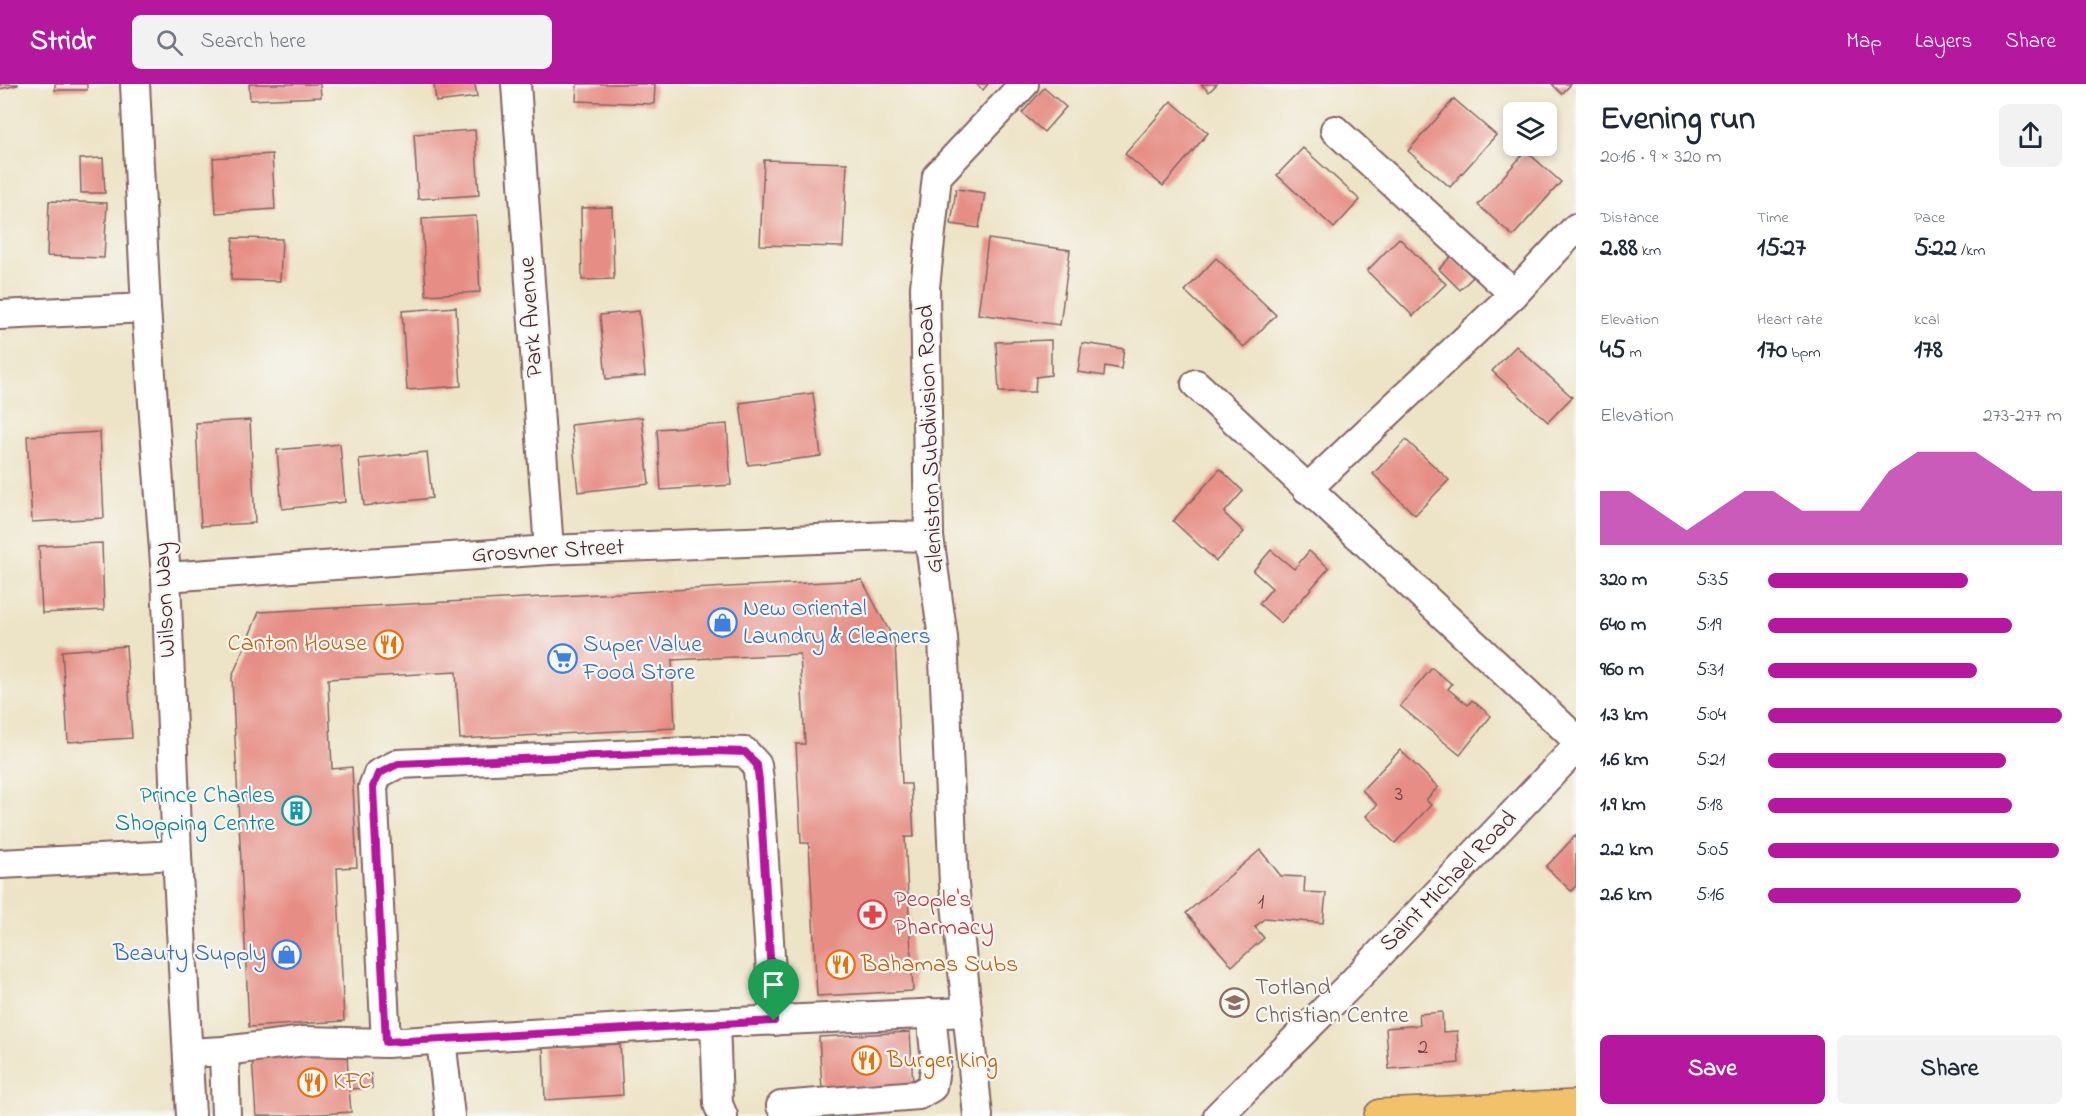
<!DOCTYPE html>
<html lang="en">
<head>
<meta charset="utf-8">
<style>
  :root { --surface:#fff; --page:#f2f2f3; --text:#1f2937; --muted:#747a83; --accent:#b5179e }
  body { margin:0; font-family:"Indie Flower",sans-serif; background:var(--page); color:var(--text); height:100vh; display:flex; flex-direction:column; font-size:22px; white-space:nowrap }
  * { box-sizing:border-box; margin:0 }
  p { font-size:20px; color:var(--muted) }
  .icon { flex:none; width:33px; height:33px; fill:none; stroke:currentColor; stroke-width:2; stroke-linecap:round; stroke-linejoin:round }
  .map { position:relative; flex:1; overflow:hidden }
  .side { display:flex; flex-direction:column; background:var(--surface); width:510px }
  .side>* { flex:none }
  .fabs { position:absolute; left:1503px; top:18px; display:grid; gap:12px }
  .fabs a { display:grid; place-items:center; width:54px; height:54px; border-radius:9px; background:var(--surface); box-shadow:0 3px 9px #0003; font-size:30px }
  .pin { position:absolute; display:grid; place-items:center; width:51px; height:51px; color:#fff; margin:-62px -26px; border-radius:50% 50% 50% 0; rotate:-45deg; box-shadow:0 0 6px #0007 }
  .pin .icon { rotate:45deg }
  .round { display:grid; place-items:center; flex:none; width:63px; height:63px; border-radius:9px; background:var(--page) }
  .headline { display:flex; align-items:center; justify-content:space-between; height:102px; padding:0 24px }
  h1 { font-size:33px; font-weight:800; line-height:45px }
  .metrics { display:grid; grid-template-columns:repeat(3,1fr); gap:9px; height:102px; padding:6px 24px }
  .metrics div { display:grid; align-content:center }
  .metrics b { font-size:26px; font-weight:800 }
  .metrics small { font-size:16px; font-weight:400 }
  .metrics p { font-size:16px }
  .chart { height:168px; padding:12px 24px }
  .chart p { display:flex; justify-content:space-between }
  .chart svg { width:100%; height:108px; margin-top:6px; fill:var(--accent); opacity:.7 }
  .cta { display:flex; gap:12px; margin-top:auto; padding:12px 24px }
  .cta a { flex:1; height:69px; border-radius:9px; background:var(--accent); color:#fff; font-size:24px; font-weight:800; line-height:69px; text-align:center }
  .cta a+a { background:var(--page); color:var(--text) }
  ul { padding:0 24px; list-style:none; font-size:20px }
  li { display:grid; grid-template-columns:96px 72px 1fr; align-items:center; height:45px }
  li i { height:15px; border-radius:8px; background:var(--accent) }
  header { display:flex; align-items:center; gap:36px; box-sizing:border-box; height:84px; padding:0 30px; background:var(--accent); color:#fff }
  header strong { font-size:28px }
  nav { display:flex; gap:33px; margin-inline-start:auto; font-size:21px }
  .search { width:420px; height:54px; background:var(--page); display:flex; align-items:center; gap:15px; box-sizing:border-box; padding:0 21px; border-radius:9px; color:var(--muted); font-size:22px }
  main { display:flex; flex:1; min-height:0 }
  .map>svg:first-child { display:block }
  .building { fill:#e68e85 }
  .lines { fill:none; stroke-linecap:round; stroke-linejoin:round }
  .minor-casing { stroke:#836461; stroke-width:32 }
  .highway-casing { stroke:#836461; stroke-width:36 }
  .minor { stroke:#fff; stroke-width:28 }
  .highway { stroke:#f2c26a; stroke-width:33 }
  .route-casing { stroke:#fff; stroke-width:12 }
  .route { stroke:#b5179e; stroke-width:8 }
  .labels { text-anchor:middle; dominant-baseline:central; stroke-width:4.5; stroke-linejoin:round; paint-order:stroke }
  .number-label { font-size:21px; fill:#713b42 }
  .street-label { font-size:24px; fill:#4a1f2b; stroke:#f6f6f2 }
  .shop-label { font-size:24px; fill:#366cbe; stroke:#f6f6f2; text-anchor:start }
  .food-label { font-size:24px; fill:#c56008; stroke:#f6f6f2; text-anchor:start }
  .culture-label { font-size:24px; fill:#0d838f; stroke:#f6f6f2; text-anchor:end }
  .health-label { font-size:24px; fill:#be3a42; stroke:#f6f6f2; text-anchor:start }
  .education-label { font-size:24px; fill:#785e54; stroke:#f6f6f2; text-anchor:start }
</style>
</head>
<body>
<header>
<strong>Stridr</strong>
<div class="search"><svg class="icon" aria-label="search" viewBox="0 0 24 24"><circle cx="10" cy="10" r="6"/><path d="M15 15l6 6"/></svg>Search here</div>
<nav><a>Map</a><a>Layers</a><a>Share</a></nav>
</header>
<main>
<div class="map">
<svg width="1576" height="1032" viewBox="0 0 1576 1032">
  <rect width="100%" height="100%" fill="#f6f6f2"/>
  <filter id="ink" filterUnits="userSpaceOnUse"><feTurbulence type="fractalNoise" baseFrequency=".0167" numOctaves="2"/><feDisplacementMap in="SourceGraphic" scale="12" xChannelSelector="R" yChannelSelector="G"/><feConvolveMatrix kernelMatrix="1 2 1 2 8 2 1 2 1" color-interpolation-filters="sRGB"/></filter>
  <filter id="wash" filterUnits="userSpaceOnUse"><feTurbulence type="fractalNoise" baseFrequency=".008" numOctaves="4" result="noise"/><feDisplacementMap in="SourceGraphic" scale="24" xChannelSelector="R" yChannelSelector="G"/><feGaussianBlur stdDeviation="1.35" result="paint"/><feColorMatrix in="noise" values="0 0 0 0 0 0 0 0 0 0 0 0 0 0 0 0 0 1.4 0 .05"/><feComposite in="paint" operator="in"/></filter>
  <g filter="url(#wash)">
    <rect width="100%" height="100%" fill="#ede3c6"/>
    <g id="blocks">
      <g class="building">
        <polygon points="0,0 18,0 18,1 0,5"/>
        <rect x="55" y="0" width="32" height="6"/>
        <polygon points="249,0 320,0 321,13 250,16"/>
        <polygon points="434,0 475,0 477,13 436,18"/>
        <polygon points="577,0 655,0 654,20 576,17"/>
        <polygon points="976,0 988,0 983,6"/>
        <polygon points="1201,0 1217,0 1209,8"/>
        <polygon points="1552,0 1571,0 1562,10"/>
        <polygon points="1044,4 1066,23 1044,48 1022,29"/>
        <polygon points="1454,15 1496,51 1450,103 1408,67"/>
        <polygon points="1171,17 1208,49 1163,102 1125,70"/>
        <polygon points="475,46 479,111 418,115 414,50"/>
        <polygon points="1303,64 1360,116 1334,144 1277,91"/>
        <polygon points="1526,67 1561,98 1513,152 1478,121"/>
        <polygon points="272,70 275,125 216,129 213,74"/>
        <polygon points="103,74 105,109 81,109 80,75"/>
        <polygon points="764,76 847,79 843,163 760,161"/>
        <polygon points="956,105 985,109 979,144 951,140"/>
        <polygon points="49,117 107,119 104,174 47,172"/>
        <polygon points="612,123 614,195 582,196 581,124"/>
        <polygon points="476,132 480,208 426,211 422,135"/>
        <polygon points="233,154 282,155 280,197 231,196"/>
        <polygon points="1399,154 1446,200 1413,232 1367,187"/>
        <polygon points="988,155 1070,166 1060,241 978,230"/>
        <polygon points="1451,172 1473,193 1460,206 1439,185"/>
        <polygon points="1216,174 1276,231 1244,263 1185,207"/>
        <polygon points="456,223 461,302 407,306 402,227"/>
        <polygon points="639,227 645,292 606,295 600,231"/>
        <polygon points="1051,256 1051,291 1036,293 1035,308 999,308 996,258"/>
        <polygon points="1082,259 1124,265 1121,285 1105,282 1104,292 1078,288"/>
        <polygon points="1516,262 1572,313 1548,338 1492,287"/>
        <polygon points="813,309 821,372 748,381 740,319"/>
        <polygon points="642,333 649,400 578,408 571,341"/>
        <polygon points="250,336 255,439 201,442 196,339"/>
        <polygon points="727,340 731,401 661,406 657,345"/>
        <polygon points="100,348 104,434 32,438 27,352"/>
        <polygon points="1406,356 1449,396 1415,431 1373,390"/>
        <polygon points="340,360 345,418 282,425 277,366"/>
        <polygon points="427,368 432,414 364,422 359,375"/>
        <polygon points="1220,385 1243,407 1224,429 1244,448 1216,477 1173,437"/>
        <polygon points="102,459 104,526 42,529 39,462"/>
        <polygon points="1271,466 1294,485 1309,467 1329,484 1281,539 1259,520 1272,504 1253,487"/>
        <polygon points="862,496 895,558 902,700 911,700 914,753 905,753 913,907 817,912 809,759 801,759 796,660 805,660 800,570 672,576 675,644 460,655 456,588 328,595 332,685 352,683 357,783 337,784 344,937 249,943 232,593 259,528"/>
        <polygon points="126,562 132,654 68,658 62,567"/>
        <polygon points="1432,584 1452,600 1448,605 1468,621 1472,616 1491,632 1460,671 1400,622"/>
        <polygon points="1400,666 1438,703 1426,716 1431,721 1395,759 1366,732 1377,721 1362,706"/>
        <polygon points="1576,751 1576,802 1571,807 1546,783"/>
        <polygon points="1260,766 1281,792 1305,793 1304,808 1326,809 1323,839 1265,834 1255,843 1264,854 1232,882 1186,829"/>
        <polygon points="1442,928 1443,948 1457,947 1459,979 1389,985 1386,944 1420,941 1419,930"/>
        <polygon points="910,948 913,1001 822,1006 819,953"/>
        <polygon points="620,960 623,1011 545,1016 543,964"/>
        <polygon points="347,966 348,992 371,990 372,1004 349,1005 351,1028 289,1032 256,1032 252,973"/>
      </g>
    </g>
  </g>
  <g filter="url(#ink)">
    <use href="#blocks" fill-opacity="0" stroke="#836461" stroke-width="1.5"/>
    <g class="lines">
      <defs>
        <g id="minor">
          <polyline points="135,0 146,224 166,493 177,771 191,1032"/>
          <polyline points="516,0 549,466"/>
          <polyline points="1335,46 1514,210"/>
          <polyline points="0,231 146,224"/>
          <polyline points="1196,300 1576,655"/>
          <polyline points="1307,405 1514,210 1576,144"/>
          <polyline points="166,493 549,466 891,452 929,453"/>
          <polyline points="0,780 177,771"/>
          <polyline points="715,939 718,1020 723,1032"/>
          <polyline points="441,956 450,1032"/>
          <polyline points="386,959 373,703 378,690 398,680 714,667 745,668 757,681 759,696 774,937"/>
          <polyline points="224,967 226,1032"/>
          <polyline points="188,969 224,967 305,957 386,959 688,940 968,928"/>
          <polyline points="781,1022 918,1011 932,1003 936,979 931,929"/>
          <polyline points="978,1032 954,800 943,554 929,453 925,203 937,92 1024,0"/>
          <polyline points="1218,1032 1353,898 1576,664"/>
        </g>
        <polyline id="highway" points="1381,1032 1576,1023"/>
      </defs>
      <use href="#minor" class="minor-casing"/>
      <use href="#highway" class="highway-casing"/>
      <use href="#minor" class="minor"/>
      <use href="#highway" class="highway"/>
    </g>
  </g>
  <g class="lines" filter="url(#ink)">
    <defs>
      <polygon id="route" points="714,667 745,668 757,681 759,696 774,937 386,958 373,703 378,690 398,680"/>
    </defs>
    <use href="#route" class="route-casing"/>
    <use href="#route" class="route"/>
  </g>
  <defs>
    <symbol id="shop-ring" viewBox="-11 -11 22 22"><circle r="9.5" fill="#f6f6f2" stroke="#3f7fe0" stroke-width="1.5"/><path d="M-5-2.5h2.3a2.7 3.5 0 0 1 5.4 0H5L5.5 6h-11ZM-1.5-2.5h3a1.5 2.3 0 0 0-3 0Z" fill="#3f7fe0"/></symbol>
    <symbol id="restaurant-ring" viewBox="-11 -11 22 22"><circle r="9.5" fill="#f6f6f2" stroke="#e8710a" stroke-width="1.5"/><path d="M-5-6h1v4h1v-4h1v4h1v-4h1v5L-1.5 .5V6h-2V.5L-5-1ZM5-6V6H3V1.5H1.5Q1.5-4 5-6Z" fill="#e8710a"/></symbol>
    <symbol id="supermarket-ring" viewBox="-11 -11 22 22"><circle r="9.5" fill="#f6f6f2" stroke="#3f7fe0" stroke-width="1.5"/><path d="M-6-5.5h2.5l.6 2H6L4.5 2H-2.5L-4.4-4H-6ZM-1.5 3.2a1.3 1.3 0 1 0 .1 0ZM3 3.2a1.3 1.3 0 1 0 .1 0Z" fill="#3f7fe0"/></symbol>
    <symbol id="building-ring" viewBox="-11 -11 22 22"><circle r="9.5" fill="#f6f6f2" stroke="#0f9aa8" stroke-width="1.5"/><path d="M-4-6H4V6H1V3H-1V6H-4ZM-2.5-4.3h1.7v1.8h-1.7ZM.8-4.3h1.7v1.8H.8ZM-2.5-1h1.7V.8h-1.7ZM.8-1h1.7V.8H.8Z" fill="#0f9aa8"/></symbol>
    <symbol id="pharmacy-ring" viewBox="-11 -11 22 22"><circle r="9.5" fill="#f6f6f2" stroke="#e0444e" stroke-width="1.5"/><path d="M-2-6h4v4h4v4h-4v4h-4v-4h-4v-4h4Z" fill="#e0444e"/></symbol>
    <symbol id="school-ring" viewBox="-11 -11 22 22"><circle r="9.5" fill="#f6f6f2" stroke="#8d6e63" stroke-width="1.5"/><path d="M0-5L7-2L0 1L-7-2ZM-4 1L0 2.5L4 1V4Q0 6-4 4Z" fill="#8d6e63"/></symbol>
  </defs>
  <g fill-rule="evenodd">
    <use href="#shop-ring" x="706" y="522" width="33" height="33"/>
    <use href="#restaurant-ring" x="372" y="544" width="33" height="33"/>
    <use href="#supermarket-ring" x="546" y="558" width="33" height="33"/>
    <use href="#building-ring" x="280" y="710" width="33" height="33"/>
    <use href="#pharmacy-ring" x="856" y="814" width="33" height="33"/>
    <use href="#shop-ring" x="270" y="854" width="33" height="33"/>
    <use href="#restaurant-ring" x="824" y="864" width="33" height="33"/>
    <use href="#school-ring" x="1218" y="902" width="33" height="33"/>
    <use href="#restaurant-ring" x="850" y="960" width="33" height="33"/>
    <use href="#restaurant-ring" x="296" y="982" width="33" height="33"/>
  </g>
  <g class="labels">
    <g class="number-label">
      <text x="1399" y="711">3</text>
      <text x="1261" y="819">1</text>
      <text x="1423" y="964">2</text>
    </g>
    <g class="street-label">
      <text transform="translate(532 233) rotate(-94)">Park Avenue</text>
      <text transform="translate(931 355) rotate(-92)">Gleniston Subdivision Road</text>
      <text transform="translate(548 468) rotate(-3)">Grosvner Street</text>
      <text transform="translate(166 516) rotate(-93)">Wilson Way</text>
      <text transform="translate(1449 798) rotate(-46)">Saint Michael Road</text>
    </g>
    <g class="shop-label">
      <text x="743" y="525">New Oriental<tspan x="743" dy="28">Laundry &amp; Cleaners</tspan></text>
      <text x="583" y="561">Super Value<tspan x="583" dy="28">Food Store</tspan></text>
      <text x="266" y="870" text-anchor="end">Beauty Supply</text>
    </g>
    <g class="food-label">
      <text x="367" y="560" text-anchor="end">Canton House</text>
      <text x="861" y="881">Bahamas Subs</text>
      <text x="887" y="977">Burger King</text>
      <text x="333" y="998">KFC</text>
    </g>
    <g class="culture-label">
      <text x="275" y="712">Prince Charles<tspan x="275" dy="28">Shopping Centre</tspan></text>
    </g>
    <g class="health-label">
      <text x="894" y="816">People's<tspan x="894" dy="28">Pharmacy</tspan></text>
    </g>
    <g class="education-label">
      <text x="1255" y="904">Totland<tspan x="1255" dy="28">Christian Centre</tspan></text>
    </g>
  </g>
</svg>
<div class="fabs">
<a><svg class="icon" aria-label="layers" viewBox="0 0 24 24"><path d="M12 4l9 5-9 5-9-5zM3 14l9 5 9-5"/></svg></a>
</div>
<div class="pin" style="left:774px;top:937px;background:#1e9e55"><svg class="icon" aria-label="arrive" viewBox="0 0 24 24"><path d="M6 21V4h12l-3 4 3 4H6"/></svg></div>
</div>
<section class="side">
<div class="headline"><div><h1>Evening run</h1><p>20:16 · 9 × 320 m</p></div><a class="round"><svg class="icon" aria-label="share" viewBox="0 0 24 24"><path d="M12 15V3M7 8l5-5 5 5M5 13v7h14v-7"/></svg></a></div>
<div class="metrics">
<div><p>Distance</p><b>2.88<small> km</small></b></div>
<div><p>Time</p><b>15:27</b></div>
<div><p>Pace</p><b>5:22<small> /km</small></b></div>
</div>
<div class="metrics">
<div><p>Elevation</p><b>45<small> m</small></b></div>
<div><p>Heart rate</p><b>170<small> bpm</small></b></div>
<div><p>kcal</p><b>178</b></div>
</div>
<div class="chart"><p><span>Elevation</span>273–277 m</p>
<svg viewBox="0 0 160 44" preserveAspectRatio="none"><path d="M0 44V22L10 22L20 30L30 38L40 30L50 22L60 22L70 30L80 30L90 30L100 14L110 6L120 6L130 6L140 14L150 22L160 22V44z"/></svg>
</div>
<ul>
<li><b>320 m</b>5:35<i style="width:68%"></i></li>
<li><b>640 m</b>5:19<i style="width:83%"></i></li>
<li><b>960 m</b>5:31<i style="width:71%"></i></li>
<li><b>1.3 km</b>5:04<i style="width:100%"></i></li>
<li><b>1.6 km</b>5:21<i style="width:81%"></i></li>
<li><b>1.9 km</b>5:18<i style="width:83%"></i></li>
<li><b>2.2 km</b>5:05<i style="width:99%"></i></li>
<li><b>2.6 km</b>5:16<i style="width:86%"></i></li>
</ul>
<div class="cta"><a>Save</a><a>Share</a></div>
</section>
</main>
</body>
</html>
